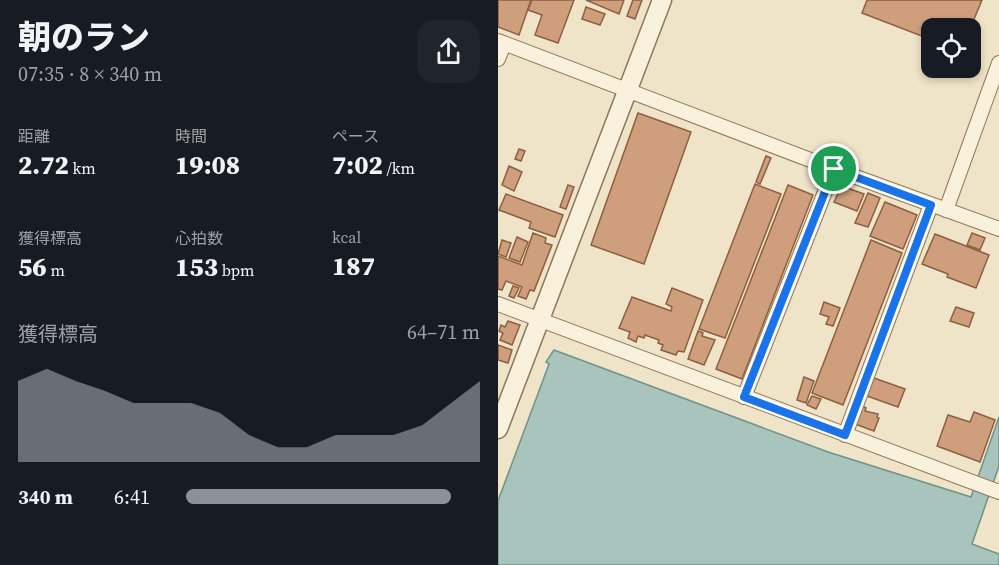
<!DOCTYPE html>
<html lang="ja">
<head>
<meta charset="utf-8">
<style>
  :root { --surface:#171b24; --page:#20242c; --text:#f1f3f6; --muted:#9ea1a6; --accent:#8c9099 }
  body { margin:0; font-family:"Source Serif 4","Noto Sans JP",serif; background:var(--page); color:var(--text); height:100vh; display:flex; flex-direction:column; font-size:22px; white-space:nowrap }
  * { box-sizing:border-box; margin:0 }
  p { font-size:20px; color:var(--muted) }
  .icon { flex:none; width:33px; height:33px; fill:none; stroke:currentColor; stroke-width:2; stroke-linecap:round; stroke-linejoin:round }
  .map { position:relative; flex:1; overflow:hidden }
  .details { display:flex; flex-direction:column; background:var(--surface); width:498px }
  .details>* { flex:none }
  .fabs { position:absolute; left:423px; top:18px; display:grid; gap:12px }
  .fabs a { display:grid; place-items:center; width:60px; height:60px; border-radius:12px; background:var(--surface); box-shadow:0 3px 9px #0003; font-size:30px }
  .pin { position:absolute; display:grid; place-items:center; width:51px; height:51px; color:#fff; margin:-26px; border:3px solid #fff; border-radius:50%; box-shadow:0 2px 6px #0007 }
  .round { display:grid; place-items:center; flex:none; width:63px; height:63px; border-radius:18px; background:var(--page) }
  .summary { display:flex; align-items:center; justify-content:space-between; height:102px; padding:0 18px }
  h1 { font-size:33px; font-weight:800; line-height:45px }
  .stats { display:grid; grid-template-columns:repeat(3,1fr); gap:9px; height:102px; padding:6px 18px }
  .stats div { display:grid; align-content:center }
  .stats b { font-size:26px; font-weight:800 }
  .stats small { font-size:16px; font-weight:400 }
  .stats p { font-size:16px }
  .chart { height:168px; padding:12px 18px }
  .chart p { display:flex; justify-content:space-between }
  .chart svg { width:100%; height:108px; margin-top:6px; fill:var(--accent); opacity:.7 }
  ul { padding:0 18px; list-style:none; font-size:20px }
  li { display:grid; grid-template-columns:96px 72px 1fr; align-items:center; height:45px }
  li i { height:15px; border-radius:8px; background:var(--accent) }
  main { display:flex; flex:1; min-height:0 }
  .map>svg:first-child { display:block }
  .water { fill:#a9c4bc; stroke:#6f938a; stroke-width:1.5 }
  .building { fill:#cf9f7d; stroke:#8d5f41; stroke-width:1.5 }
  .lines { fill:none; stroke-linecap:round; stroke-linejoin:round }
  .minor-casing { stroke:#8d765c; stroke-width:16 }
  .tertiary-casing { stroke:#8d765c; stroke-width:21 }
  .minor { stroke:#faf1dc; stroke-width:14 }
  .tertiary { stroke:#faf1dc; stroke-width:18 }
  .route-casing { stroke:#fff; stroke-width:12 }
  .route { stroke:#1a73e8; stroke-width:8 }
</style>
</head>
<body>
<main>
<section class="details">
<div class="summary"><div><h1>朝のラン</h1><p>07:35 · 8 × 340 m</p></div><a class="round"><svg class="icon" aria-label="share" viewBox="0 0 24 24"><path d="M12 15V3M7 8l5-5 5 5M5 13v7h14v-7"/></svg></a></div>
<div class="stats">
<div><p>距離</p><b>2.72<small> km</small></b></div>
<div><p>時間</p><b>19:08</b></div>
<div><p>ペース</p><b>7:02<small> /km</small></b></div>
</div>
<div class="stats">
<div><p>獲得標高</p><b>56<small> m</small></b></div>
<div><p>心拍数</p><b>153<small> bpm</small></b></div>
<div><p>kcal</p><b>187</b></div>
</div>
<div class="chart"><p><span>獲得標高</span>64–71 m</p>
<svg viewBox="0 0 160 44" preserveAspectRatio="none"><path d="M0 44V11L10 6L20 11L30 15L40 20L50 20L60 20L70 24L80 33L90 38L100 38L110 33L120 33L130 33L140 29L150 20L160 11V44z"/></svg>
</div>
<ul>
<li><b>340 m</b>6:41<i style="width:90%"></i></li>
</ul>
</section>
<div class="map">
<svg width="501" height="565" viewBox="0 0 501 565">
  <rect width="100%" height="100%" fill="#f0e4c8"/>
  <polygon class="water" points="56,350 330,452 473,497 501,417 501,466 474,544 501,554 501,565 0,565 0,501 51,364 48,362"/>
  <g class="building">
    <polygon points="0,0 33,0 21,35 0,27"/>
    <polygon points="34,0 76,0 60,43 37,35 44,15 30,10"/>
    <polygon points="88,0 126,0 121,14"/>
    <polygon points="135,0 144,0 137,19 129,16"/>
    <polygon points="369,0 484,0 472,29 434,28 434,40 364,13"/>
    <polygon points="88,7 107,14 102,25 84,19"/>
    <polygon points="140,113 193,132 146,264 93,245"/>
    <polygon points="21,149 27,151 23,161 17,159"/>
    <polygon points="268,156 273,158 262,184 258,182"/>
    <polygon points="11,166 24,172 16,191 4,185"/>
    <polygon points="257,184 283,194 227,338 201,329"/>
    <polygon points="70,185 76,187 68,209 62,207"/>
    <polygon points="290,185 315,195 244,379 218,369"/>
    <polygon points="344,186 366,194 359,211 336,202"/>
    <polygon points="370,193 382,198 370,227 357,223"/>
    <polygon points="8,194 65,215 57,237 31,228 33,222 1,210"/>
    <polygon points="387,202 419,215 405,249 372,236"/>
    <polygon points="35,233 48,238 47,243 54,245 36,291 32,290 28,299 20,296 24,287 8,281 4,290 0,289 0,256 24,265"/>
    <polygon points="474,233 487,238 482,250 469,245"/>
    <polygon points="437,234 491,255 478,288 449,277 450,274 424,264"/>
    <polygon points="19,237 30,242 22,262 11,258"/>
    <polygon points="4,240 13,243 8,257 0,254"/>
    <polygon points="373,240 404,253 345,405 314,393"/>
    <polygon points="15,286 21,288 16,298 11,296"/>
    <polygon points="174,288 205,300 186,352 180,351 178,355 163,350 165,345 160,343 161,340 147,335 146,338 140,336 138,342 130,338 132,332 121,328 134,297 173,311 174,307 168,304"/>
    <polygon points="326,302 342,308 335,326 328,324 331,317 322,314"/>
    <polygon points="458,307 476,313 471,327 452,321"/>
    <polygon points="10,321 22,325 14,345 2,340 5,333 1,331 3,325 7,327"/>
    <polygon points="200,331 205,333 204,336 217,340 206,365 190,359"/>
    <polygon points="0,345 14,350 10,363 0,360"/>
    <polygon points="306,377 316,381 308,403 299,400"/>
    <polygon points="376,378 407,389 400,407 369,396"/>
    <polygon points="314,396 323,399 318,409 309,405"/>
    <polygon points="364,406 368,408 367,411 380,414 379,417 381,418 376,431 357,424"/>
    <polygon points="476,412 497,420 482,462 439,446 450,415 472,422"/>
  </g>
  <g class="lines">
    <defs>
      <g id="minor">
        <polyline points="0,41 336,169 501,229"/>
        <polyline points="0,59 6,44"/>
        <polyline points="448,210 501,63"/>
        <polyline points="0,304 501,492"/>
        <polyline points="246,397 336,169"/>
        <polyline points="347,435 433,205"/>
      </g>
      <polyline id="tertiary" points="0,429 164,0"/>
    </defs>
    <use href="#minor" class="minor-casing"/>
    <use href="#tertiary" class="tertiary-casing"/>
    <use href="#minor" class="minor"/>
    <use href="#tertiary" class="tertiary"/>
  </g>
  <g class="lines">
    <defs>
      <polygon id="route" points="336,169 433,205 347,435 246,397"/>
    </defs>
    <use href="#route" class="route-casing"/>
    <use href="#route" class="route"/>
  </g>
</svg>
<div class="fabs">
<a><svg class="icon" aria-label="locate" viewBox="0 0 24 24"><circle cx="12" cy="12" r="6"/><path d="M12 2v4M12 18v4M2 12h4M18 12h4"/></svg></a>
</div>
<div class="pin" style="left:336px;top:169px;background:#1e9e55"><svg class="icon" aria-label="arrive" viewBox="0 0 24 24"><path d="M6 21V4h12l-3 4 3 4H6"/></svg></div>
</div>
</main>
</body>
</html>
